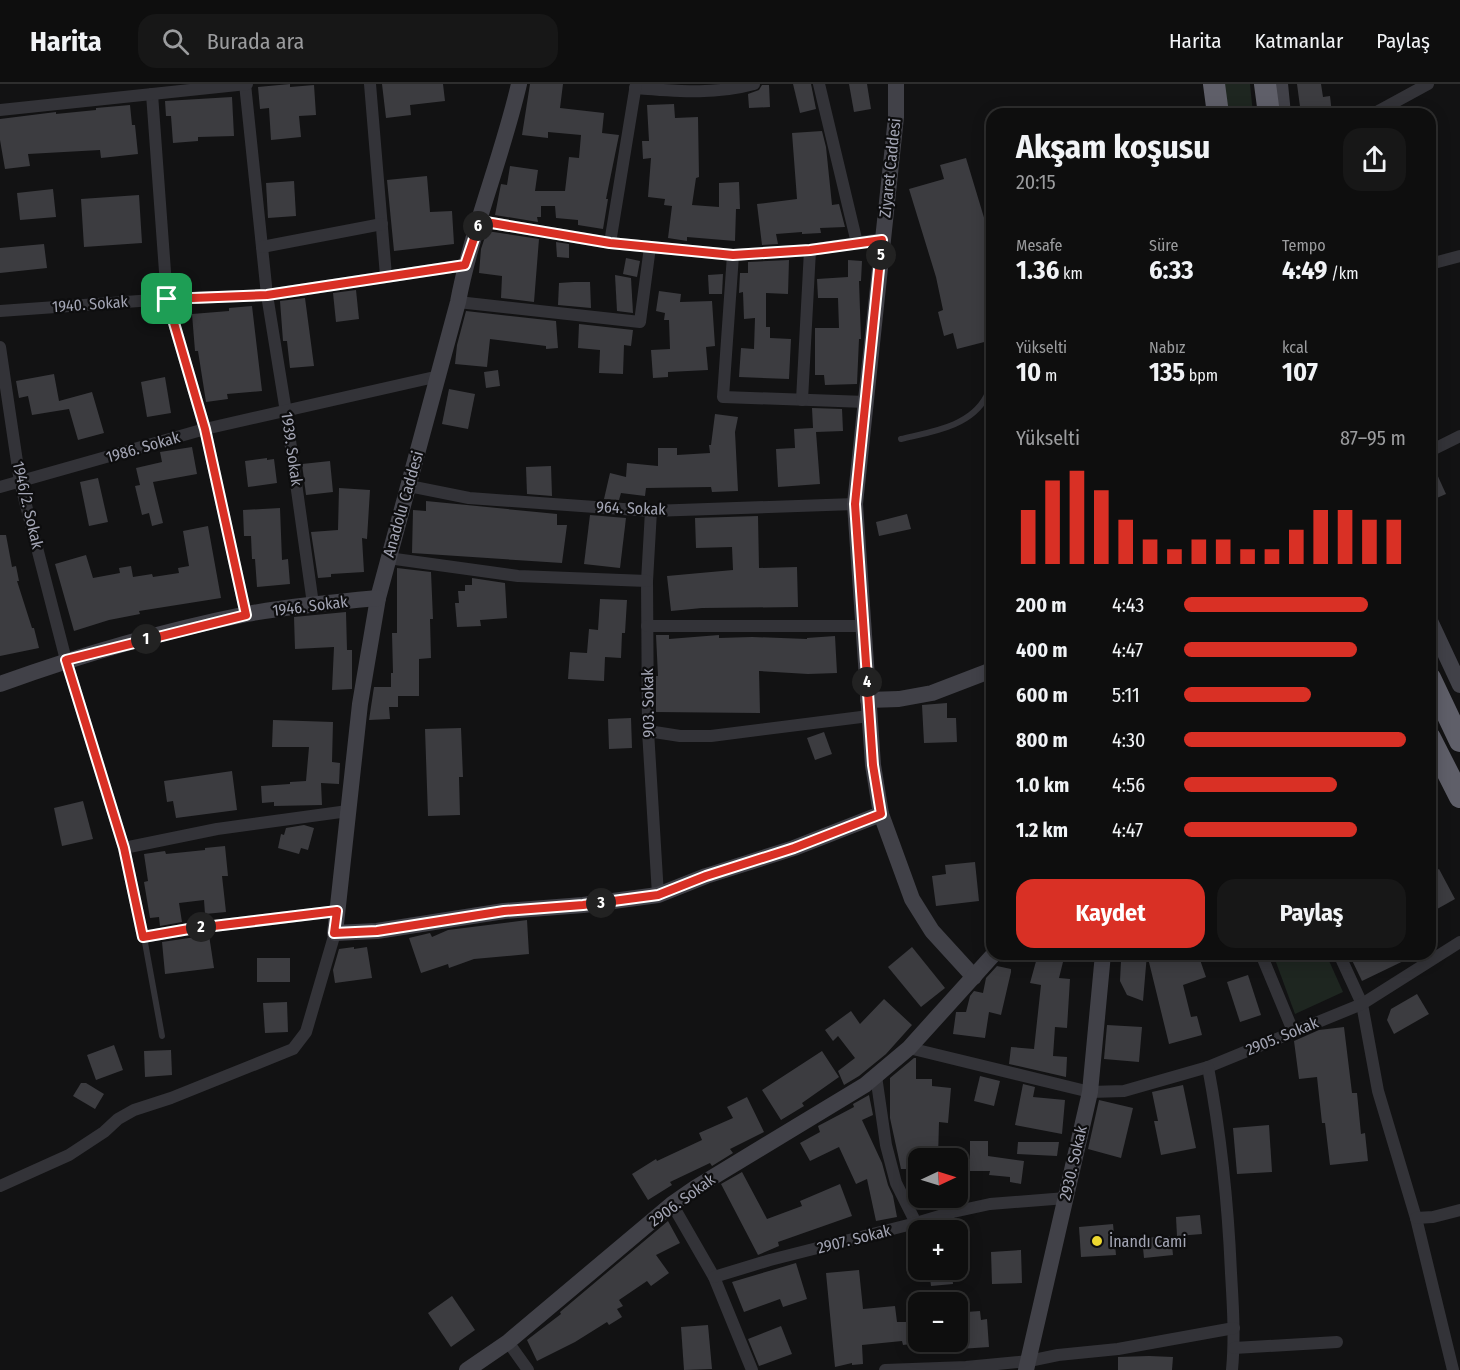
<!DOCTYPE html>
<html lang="tr">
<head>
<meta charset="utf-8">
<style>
  :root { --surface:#0e0e0e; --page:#171717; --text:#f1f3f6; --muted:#9b9c9e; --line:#2e2e2e; --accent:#d93025 }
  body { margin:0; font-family:"Fira Sans Condensed",sans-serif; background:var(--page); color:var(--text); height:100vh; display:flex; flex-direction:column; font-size:22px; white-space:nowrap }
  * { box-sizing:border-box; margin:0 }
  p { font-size:20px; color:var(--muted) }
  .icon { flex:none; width:33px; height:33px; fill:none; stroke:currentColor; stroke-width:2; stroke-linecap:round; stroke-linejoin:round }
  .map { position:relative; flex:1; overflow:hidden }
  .sheet { position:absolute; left:986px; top:24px; width:450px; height:852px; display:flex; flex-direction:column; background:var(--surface); border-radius:18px; box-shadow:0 3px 15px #0003,0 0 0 2px var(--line) }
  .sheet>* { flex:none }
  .needle { width:39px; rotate:86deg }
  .tools { position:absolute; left:908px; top:1064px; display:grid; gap:12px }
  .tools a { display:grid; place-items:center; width:60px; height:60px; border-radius:12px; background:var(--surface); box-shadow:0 3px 15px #0003,0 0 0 2px var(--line); font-size:30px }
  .pin { position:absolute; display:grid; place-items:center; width:51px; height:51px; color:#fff; margin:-26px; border-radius:12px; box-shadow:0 3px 9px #0006 }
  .km { position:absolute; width:30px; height:30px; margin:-15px; border-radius:50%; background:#222; color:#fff; font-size:16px; line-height:30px; text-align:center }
  .round { display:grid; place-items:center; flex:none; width:63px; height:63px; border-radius:18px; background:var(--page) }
  .headline { display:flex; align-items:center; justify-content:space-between; height:102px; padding:0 30px }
  h1 { font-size:33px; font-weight:700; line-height:45px }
  .figures { display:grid; grid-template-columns:repeat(3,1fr); gap:9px; height:102px; padding:6px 30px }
  .figures div { display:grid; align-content:center }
  .figures b { font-size:26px; font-weight:700 }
  .figures small { font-size:16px; font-weight:400 }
  .figures p { font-size:16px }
  .chart { height:168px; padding:12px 30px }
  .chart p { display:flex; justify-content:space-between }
  .chart svg { width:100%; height:108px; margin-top:6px; stroke:var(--accent); stroke-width:6 }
  .primary-button { display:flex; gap:12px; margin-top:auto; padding:12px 30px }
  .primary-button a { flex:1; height:69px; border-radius:18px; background:var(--accent); color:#fff; font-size:24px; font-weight:700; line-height:69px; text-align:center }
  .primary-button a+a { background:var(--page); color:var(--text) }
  ul { padding:0 30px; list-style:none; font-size:20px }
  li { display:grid; grid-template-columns:96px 72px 1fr; align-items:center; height:45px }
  li i { height:15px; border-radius:8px; background:var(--accent) }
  header { display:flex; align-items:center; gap:36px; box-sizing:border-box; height:84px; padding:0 30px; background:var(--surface); border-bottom:2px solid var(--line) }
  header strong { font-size:28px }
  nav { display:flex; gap:33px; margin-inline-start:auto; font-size:21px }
  .search { width:420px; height:54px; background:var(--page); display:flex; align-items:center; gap:15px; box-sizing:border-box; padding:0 21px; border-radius:18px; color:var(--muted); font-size:22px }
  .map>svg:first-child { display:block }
  .green { fill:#1e2620 }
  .building { fill:#3c3c40 }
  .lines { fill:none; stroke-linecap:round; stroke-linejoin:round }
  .lane { stroke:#333338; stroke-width:6 }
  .street { stroke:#333338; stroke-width:12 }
  .secondary { stroke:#414148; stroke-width:16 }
  .highway { stroke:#5f5f69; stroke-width:22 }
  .route-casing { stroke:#fff; stroke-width:12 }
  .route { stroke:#d93025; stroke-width:8 }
  .poi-dot { fill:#edd830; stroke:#0d0d0e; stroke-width:2 }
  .labels { text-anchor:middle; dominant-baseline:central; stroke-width:4.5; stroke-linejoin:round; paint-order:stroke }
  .street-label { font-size:16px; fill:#a3a5b4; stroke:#0d0d0e }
  .poi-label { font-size:16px; fill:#a3a5b4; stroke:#0d0d0e; text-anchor:start }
</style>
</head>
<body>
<header>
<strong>Harita</strong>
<div class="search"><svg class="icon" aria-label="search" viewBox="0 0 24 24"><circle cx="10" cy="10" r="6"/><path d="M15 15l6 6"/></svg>Burada ara</div>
<nav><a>Harita</a><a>Katmanlar</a><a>Paylaş</a></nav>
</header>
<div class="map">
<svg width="1460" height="1286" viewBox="0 0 1460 1286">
  <rect width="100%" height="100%" fill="#121213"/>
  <g class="green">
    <polygon points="1220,0 1250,0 1253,30 1227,30"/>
    <polygon points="1273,870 1326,870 1343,908 1295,930"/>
  </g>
  <g class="building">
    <polygon points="290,0 290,3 314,1 316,31 299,32 301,53 271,56 269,24 260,25 258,3"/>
    <polygon points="382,0 443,0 445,17 410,21 411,31 386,34"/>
    <polygon points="530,0 563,0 560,24 604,29 602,49 619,51 606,115 608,115 603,145 578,141 578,136 556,134 555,122 541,122 541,133 537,133 538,138 495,131 500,105 501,100 507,101 510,82 538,86 535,107 565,107 569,73 579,74 581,51 548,48 548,54 522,51"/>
    <polygon points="793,0 811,0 816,25 800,29"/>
    <polygon points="849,0 867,0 871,25 854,28"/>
    <polygon points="1297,0 1321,0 1323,13 1330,12 1332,30 1301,30"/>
    <polygon points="762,1 769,1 770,23 749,24 748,10 759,6"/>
    <polygon points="232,13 234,52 198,53 198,57 173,59 171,32 166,32 165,17"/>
    <polygon points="674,20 675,34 698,33 699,93 696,94 692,121 719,123 719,99 739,98 740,125 736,125 735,157 687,153 687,157 668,154 672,122 664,121 665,115 648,113 651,74 643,75 642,57 649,57 647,21"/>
    <polygon points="130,21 132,41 135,41 138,70 101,74 100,66 28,70 30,82 5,85 0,56 0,35 56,28 56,30 96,26 96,24"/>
    <polygon points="822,47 826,63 832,121 839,120 845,143 820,144 821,149 802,150 802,148 776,150 778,160 762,161 757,120 797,115 792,49"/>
    <polygon points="966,74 992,160 992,256 957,265 953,249 944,252 938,228 943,226 936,193 909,105 944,95 940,81"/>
    <polygon points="427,92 430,128 452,127 454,160 394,167 387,96"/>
    <polygon points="294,97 296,132 268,134 266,99"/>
    <polygon points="53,105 56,133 20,136 17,109"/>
    <polygon points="139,111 142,159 84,163 81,115"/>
    <polygon points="487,147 539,155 534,218 501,214 502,192 479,189 481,165"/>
    <polygon points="556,158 569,160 569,174 557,173"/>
    <polygon points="44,160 47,184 0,189 0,164"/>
    <polygon points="626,174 640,177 637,193 623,190"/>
    <polygon points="789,176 788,210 766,209 766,243 770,243 770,254 791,255 789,295 739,293 741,264 754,265 755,234 744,235 743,208 739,209 740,189 748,189 748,178"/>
    <polygon points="848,176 862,177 861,197 859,197 861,255 859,255 857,300 825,301 824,291 815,291 815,244 839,244 838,214 818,214 817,195 848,193"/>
    <polygon points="723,190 722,210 709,210 708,191"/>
    <polygon points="615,191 631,194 633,229 617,227"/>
    <polygon points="574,198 590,198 591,224 558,221 559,199"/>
    <polygon points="356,206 359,235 336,238 333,209"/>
    <polygon points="659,207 681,210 680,218 712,217 715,262 706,263 708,286 668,288 668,293 653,294 651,266 670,265 669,236 664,236 665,229 656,227"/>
    <polygon points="305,214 314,282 290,284 287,257 283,257 280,217"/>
    <polygon points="252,222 262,307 227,310 228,315 206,318 198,267 195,267 192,230 229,227 229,224"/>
    <polygon points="466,227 556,237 558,264 546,265 546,262 490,255 487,283 455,280 457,261"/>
    <polygon points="579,240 633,246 631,262 624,261 623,290 599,289 600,266 578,264"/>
    <polygon points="498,286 500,302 486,304 484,288"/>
    <polygon points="54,290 59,317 92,308 104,349 78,356 69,325 32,331 28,312 19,314 16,297"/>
    <polygon points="165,293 171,329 147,333 141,298"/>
    <polygon points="449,305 475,310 468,345 442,340"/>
    <polygon points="812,324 842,325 843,347 816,348 820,400 778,403 776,365 795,364 794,345 813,344"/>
    <polygon points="715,330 738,333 735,348 738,407 712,408 711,403 646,404 645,412 621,409 619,416 604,415 610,389 626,393 627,379 658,382 658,364 677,364 677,371 710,369 709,361 711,361"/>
    <polygon points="192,363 197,390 153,398 163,439 152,442 149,429 142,431 135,402 140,401 136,384 162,378 160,368"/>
    <polygon points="267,374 267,376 274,375 277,399 248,403 245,377"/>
    <polygon points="1430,375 1446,410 1430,417"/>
    <polygon points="330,377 333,408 306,411 302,380"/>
    <polygon points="551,382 552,412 527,410 526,383"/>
    <polygon points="98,394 108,438 89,442 80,398"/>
    <polygon points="339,404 370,406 367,455 362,454 364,488 331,490 331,493 318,494 311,448 338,446"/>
    <polygon points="426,417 557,430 557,441 567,441 562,479 412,469 413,426 426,427"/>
    <polygon points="280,424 282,476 288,475 290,500 257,503 255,475 252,475 251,452 244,452 243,426"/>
    <polygon points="907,430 911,445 879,452 876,438"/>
    <polygon points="590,431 626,434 620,484 584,480"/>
    <polygon points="758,432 759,484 797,483 798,523 702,524 671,527 667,492 733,486 732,463 696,464 695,434"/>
    <polygon points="208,442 221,514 139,527 140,530 109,536 74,547 55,480 86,471 93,494 120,489 119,484 131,482 133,493 152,490 153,493 179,489 178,484 189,482 183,447"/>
    <polygon points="0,451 6,451 12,483 16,482 19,497 17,497 32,544 34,544 39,564 0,572"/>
    <polygon points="397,484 431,488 433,535 430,535 431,574 419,575 419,612 398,612 398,623 389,623 390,635 369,636 374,603 391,603 391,589 393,589 392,549 397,549"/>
    <polygon points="472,494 505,499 507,534 480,536 481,542 457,543 455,519 459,519 458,507 465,507 465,501 472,501"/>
    <polygon points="600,515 627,516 625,549 622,549 621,574 605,573 604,597 568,595 570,568 587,569 589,545 598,546"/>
    <polygon points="346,528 347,566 352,566 352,605 332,606 334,563 295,565 294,533"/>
    <polygon points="656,551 669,551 669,555 719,551 719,554 752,553 807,555 807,554 835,552 837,589 808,590 759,587 760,629 656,628 656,592 658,592"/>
    <polygon points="947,619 947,634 956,634 957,658 924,659 922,621"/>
    <polygon points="631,634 632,664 609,665 608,635"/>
    <polygon points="273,636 333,638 332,678 340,679 339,700 321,699 322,721 274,722 274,718 262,719 261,702 290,700 290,698 306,697 309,663 272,663"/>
    <polygon points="461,644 463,693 459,693 460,731 428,732 425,645"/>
    <polygon points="824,648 832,670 815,676 807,654"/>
    <polygon points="232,687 237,726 176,734 173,717 167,718 164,697"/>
    <polygon points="83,717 93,755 62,762 54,724"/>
    <polygon points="304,741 314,744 308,766 301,764 299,770 278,764 281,750 284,751 286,744"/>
    <polygon points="225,762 228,792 222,792 226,828 205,830 204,816 179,819 182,838 160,842 159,833 150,834 144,798 148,797 144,770 165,767 166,770 205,766 205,764"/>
    <polygon points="975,778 979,817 936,822 932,792 946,790 945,781"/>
    <polygon points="1439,785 1455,815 1430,829 1430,790"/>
    <polygon points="527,836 529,870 474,875 449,884 448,880 421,889 409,854 430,849 432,853 448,846"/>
    <polygon points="209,851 214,884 165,890 162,858"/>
    <polygon points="354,863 354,865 367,863 372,894 335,899 333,886 339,865"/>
    <polygon points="912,863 945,904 921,923 888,883"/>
    <polygon points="1038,870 1065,870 1059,894 1070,895 1067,944 1055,943 1053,972 1067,973 1066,993 1009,980 1011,963 1034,965 1041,901 1030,899"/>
    <polygon points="1143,870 1198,870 1206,893 1183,901 1191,933 1197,932 1202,951 1169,960 1147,870 1143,917 1127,911 1120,897 1121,877"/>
    <polygon points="1349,870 1418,870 1362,897"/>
    <rect x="257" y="874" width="33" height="24"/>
    <polygon points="997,882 1011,885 1011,888 1001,931 989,928 985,954 953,950 956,928 966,928 970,912 974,907 983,909 986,894"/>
    <polygon points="1248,891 1261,931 1240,938 1227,898"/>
    <polygon points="1417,910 1429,930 1394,950 1387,936 1391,925"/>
    <polygon points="884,915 912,941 886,970 859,992 844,1001 838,987 855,974 838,952 833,957 825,946 851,927 860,940"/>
    <polygon points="287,918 288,948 265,949 263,919"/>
    <polygon points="1107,941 1142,943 1139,978 1104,975"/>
    <polygon points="1344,943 1352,1009 1357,1009 1361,1050 1365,1049 1368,1077 1330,1081 1325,1039 1322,1039 1317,993 1299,995 1294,957 1319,946"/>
    <polygon points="114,961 123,986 96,996 87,971"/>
    <polygon points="171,966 172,991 145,993 144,967"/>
    <polygon points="822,967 839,993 802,1019 804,1022 781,1036 762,1006"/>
    <polygon points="914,974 916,974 916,995 932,995 932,1002 951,1004 948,1039 939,1038 938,1074 918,1074 918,1085 901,1085 890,1034 890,994"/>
    <polygon points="980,992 1000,997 994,1022 974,1017"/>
    <polygon points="81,999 86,999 104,1010 95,1025 73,1012"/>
    <polygon points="1023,1000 1035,1003 1033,1013 1065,1016 1062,1050 1015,1041"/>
    <polygon points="1183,1001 1196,1064 1161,1071 1154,1037 1158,1037 1152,1008"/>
    <polygon points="869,1011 873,1031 862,1036 882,1079 888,1101 893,1112 897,1133 876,1137 867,1095 856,1100 839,1063 810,1077 800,1059 820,1048 818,1042 854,1023 853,1020"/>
    <polygon points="747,1013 764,1048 730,1065 733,1069 712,1082 710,1079 670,1098 672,1101 648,1116 632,1090 656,1075 657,1077 702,1056 699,1049 733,1034 727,1023"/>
    <polygon points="1099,1016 1133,1024 1121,1074 1088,1065"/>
    <polygon points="1269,1041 1272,1088 1237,1090 1233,1044"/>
    <polygon points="970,1057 988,1057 988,1072 1024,1077 1021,1100 1010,1098 1010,1093 989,1091 990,1087 957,1087 957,1075 970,1075"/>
    <polygon points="1018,1058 1059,1058 1057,1072 1017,1070"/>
    <polygon points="742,1088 767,1135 802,1122 800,1117 840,1100 852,1132 778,1158 779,1162 758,1171 721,1100"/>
    <polygon points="1200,1131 1202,1150 1177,1152 1176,1133"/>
    <polygon points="668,1137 680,1159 656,1171 669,1189 651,1202 647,1197 619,1216 623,1222 617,1225 622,1233 609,1241 607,1238 575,1258 537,1277 527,1256 561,1230 560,1228"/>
    <polygon points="1113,1140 1116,1171 1081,1173 1079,1143"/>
    <polygon points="1171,1152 1173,1171 1144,1174 1142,1154"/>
    <polygon points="1021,1166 1022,1199 992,1200 991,1168"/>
    <polygon points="796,1179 807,1215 783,1223 780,1215 744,1228 732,1198"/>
    <polygon points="929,1185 952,1185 953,1200 931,1202"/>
    <polygon points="859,1186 863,1225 895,1222 897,1238 918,1238 918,1259 903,1261 902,1257 862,1261 863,1280 852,1281 852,1279 835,1283 826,1189"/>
    <polygon points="452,1212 475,1246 451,1263 428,1229"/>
    <polygon points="980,1227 981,1236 987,1235 989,1263 960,1265 957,1233 966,1232 966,1228"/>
    <polygon points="708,1241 712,1285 684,1286 681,1243"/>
    <polygon points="781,1242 792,1270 759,1282 748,1255"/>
    <polygon points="1149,1272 1173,1273 1172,1286 1118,1286 1118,1273"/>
  </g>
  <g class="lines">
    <g class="lane">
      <polyline points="991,105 992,106"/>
      <path d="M901,355c29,-7 69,-12 85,-42 2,-4 3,-9 6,-13"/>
      <polyline points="144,853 162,952"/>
    </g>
    <g class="street">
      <polyline points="245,0 267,211 286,328 313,520"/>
      <polyline points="370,0 386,192"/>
      <polyline points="819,0 857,159"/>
      <path d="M635,4c41,3 79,7 119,-4"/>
      <polyline points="152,10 167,215 205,345 246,531"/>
      <polyline points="0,26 247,0"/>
      <polyline points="1373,30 1428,0"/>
      <polyline points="480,137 610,159 733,171 810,166 882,155"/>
      <polyline points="610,159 636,0"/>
      <polyline points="262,163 382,140"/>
      <polyline points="733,171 723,313 866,318"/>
      <polyline points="1430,180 1460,172"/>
      <polyline points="458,218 640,238 650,163"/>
      <polyline points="0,227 167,215 267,211 465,181"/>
      <polyline points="0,263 20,398 66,576 124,764 143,853 189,845 337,827"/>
      <polyline points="802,316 810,166"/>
      <polyline points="1430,367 1460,352"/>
      <polyline points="409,402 469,414 651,427 855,420"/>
      <polyline points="0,403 205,345 439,292"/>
      <polyline points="651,427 647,497 648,647 658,811"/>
      <polyline points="388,474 518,492 647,497"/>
      <polyline points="647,542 863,542"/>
      <polyline points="648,647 680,652 711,652 869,632"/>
      <polyline points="124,764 217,745 348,727"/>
      <polyline points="1261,870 1293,947"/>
      <polyline points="1339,870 1362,920 1378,1007 1416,1134 1453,1286"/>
      <polyline points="909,964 1090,1008 1124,1007 1208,983 1362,920 1460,858"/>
      <path d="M1208,983c13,69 20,136 23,206 2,33 4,65 1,97"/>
      <polyline points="876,992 886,1061 896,1099 916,1139"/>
      <polyline points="0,1102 69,1071 104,1048 118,1035 134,1026 171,1014 293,965 306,948 335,849"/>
      <polyline points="672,1120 714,1193 752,1286"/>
      <polyline points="1416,1134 1433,1133 1460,1126"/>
      <polyline points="714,1193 770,1176 916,1139 953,1128 990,1120 1066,1114"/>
      <polyline points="508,1258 528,1286"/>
      <polyline points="1234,1264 1337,1258"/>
      <polyline points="885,1286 966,1283 1029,1277 1058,1271 1118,1265 1234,1244"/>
    </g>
    <g class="secondary">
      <path d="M519,0c-17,74 -47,144 -61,218l-80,296 -18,106 -25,229 42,-2 127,-20 79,-6 75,-10 48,-19 88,-28 87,-34"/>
      <polyline points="896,0 896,33 855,420 873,681 881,730 912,815 932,847 974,893"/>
      <polyline points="1280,0 1283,30"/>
      <polyline points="1430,537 1460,601"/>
      <path d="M0,600c80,-29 163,-53 247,-70 43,-8 87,-12 131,-16"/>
      <polyline points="868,616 899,615 932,609 992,586"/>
      <polyline points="467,1286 508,1258 672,1120 695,1104 865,1001 909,964 994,870"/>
      <polyline points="1026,1286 1090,1008 1103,870"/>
    </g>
    <g class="highway">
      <polyline points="1214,0 1218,30"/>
      <polyline points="1265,0 1269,30"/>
      <polyline points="1430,594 1460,657"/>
      <polyline points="1430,654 1460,713"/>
    </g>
  </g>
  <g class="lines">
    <defs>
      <polygon id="route" points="480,137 610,159 733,171 810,166 882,156 855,420 873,681 881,730 794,764 706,792 658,811 583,821 504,827 377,847 334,849 337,827 189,845 143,853 124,764 66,576 246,531 205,345 167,215 267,211 465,181"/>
    </defs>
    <use href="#route" class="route-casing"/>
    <use href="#route" class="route"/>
  </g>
  <circle class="poi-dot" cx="1097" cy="1157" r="6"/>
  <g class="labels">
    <g class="street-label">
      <text transform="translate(890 84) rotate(-84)">Ziyaret Caddesi</text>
      <text transform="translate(90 220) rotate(-4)">1940. Sokak</text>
      <text transform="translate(143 363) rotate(-16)">1986. Sokak</text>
      <text transform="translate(292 365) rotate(82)">1939. Sokak</text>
      <text transform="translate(403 420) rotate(-74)">Anadolu Caddesi</text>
      <text transform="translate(28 421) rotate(77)">1946/2. Sokak</text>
      <text transform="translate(631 424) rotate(2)">964. Sokak</text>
      <text transform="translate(310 522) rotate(-7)">1946. Sokak</text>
      <text transform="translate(648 619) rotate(-91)">903. Sokak</text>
      <text transform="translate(1282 952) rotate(-22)">2905. Sokak</text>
      <text transform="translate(1073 1079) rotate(-77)">2930. Sokak</text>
      <text transform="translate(682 1116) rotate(-36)">2906. Sokak</text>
      <text transform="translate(854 1155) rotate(-14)">2907. Sokak</text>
    </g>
    <g class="poi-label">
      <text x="1109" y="1157">İnandı Cami</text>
    </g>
  </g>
</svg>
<div class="tools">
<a><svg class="needle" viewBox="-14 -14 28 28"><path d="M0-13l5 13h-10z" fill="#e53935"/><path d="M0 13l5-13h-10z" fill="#9b9c9e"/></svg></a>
<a>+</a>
<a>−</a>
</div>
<div class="pin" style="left:167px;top:215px;background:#1e9e55"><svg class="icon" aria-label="arrive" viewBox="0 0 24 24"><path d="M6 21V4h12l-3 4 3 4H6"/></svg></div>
<b class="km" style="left:146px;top:555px">1</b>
<b class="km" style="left:201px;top:843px">2</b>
<b class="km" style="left:601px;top:819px">3</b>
<b class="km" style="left:867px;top:598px">4</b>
<b class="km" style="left:881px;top:171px">5</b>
<b class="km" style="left:478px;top:142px">6</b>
<section class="sheet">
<div class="headline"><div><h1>Akşam koşusu</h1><p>20:15</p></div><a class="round"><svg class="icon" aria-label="share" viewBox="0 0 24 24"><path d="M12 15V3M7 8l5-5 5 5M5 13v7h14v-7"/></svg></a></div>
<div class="figures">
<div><p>Mesafe</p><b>1.36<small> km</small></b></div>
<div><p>Süre</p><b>6:33</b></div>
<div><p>Tempo</p><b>4:49<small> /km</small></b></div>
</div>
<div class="figures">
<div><p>Yükselti</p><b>10<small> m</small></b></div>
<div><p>Nabız</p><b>135<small> bpm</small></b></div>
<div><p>kcal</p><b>107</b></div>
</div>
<div class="chart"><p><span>Yükselti</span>87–95 m</p>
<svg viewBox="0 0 160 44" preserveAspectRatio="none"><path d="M5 44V22M15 44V10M25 44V6M35 44V14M45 44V26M55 44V34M65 44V38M75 44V34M85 44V34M95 44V38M105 44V38M115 44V30M125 44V22M135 44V22M145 44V26M155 44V26"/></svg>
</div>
<ul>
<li><b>200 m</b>4:43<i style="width:83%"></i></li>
<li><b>400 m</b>4:47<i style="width:78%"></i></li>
<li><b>600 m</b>5:11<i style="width:57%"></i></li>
<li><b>800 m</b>4:30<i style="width:100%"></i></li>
<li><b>1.0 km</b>4:56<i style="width:69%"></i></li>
<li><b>1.2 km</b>4:47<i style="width:78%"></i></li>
</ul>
<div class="primary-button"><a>Kaydet</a><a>Paylaş</a></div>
</section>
</div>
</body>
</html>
